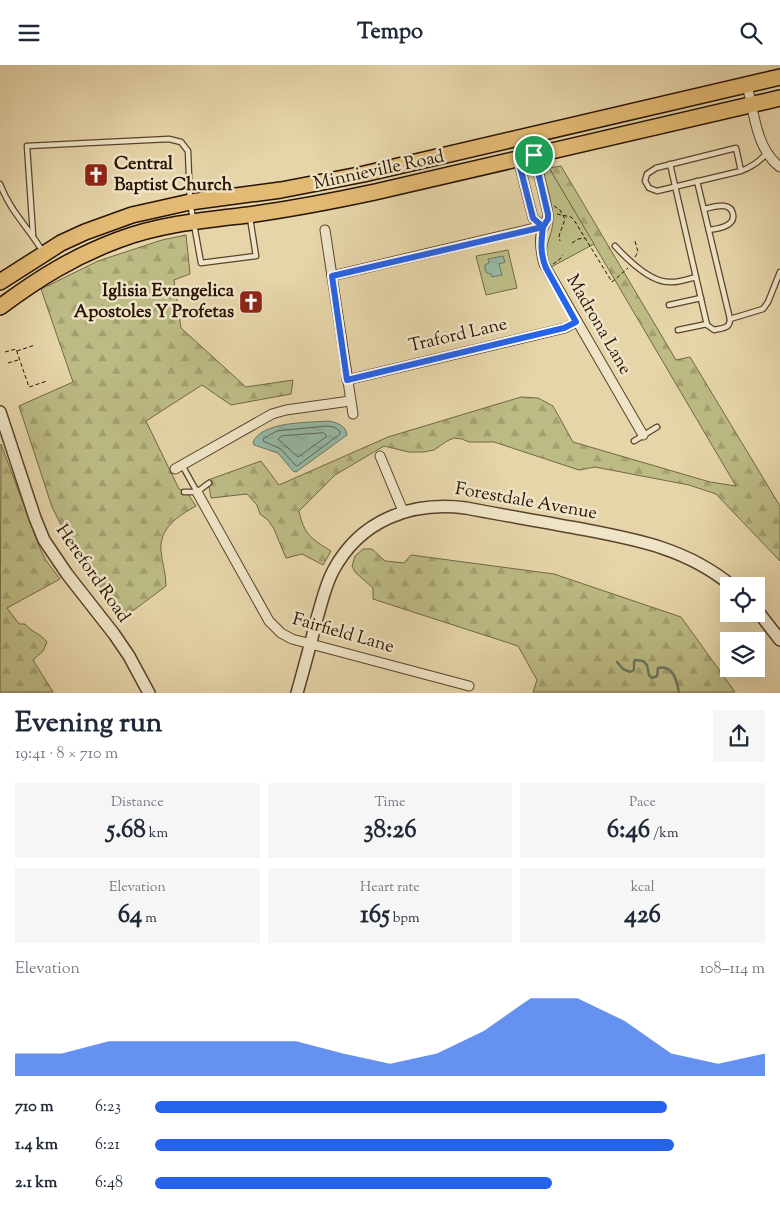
<!DOCTYPE html>
<html lang="en">
<head>
<meta charset="utf-8">
<style>
  :root { --surface:#fff; --page:#f6f6f7; --text:#1f2937; --muted:#747a83; --accent:#2563eb }
  body { margin:0; font-family:"Sorts Mill Goudy",serif; background:var(--page); color:var(--text); height:100vh; display:flex; flex-direction:column; font-size:19px; white-space:nowrap }
  * { box-sizing:border-box; margin:0 }
  p { font-size:16px; color:var(--muted) }
  .icon { flex:none; width:28px; height:28px; fill:none; stroke:currentColor; stroke-width:2; stroke-linecap:round; stroke-linejoin:round }
  .map { position:relative; height:628px; overflow:hidden }
  .details { display:flex; flex-direction:column; background:var(--surface); flex:1 }
  .details>* { flex:none }
  .fabs { position:absolute; left:720px; top:512px; display:grid; gap:10px }
  .fabs a { display:grid; place-items:center; width:45px; height:45px; border-radius:0px; background:var(--surface); box-shadow:0 5px 20px #0002; font-size:25px }
  .pin { position:absolute; display:grid; place-items:center; width:42px; height:42px; color:#fff; margin:-21px; border:2px solid #fff; border-radius:50%; box-shadow:0 1px 5px #0007 }
  .round { display:grid; place-items:center; flex:none; width:52px; height:52px; border-radius:0px; background:var(--page) }
  .headline { display:flex; align-items:center; justify-content:space-between; height:85px; padding:0 15px }
  h1 { font-size:28px; font-weight:800; line-height:38px }
  .stats { display:grid; grid-template-columns:repeat(3,1fr); gap:8px; height:85px; padding:5px 15px }
  .stats div { display:grid; align-content:center; border-radius:0px; background:var(--page); text-align:center }
  .stats b { font-size:25px; font-weight:800 }
  .stats small { font-size:14px; font-weight:400 }
  .stats p { font-size:14px }
  .chart { height:140px; padding:10px 15px }
  .chart p { display:flex; justify-content:space-between }
  .chart svg { width:100%; height:90px; margin-top:5px; fill:var(--accent); opacity:.7 }
  ul { padding:0 15px; list-style:none; font-size:16px }
  li { display:grid; grid-template-columns:80px 60px 1fr; align-items:center; height:38px }
  li i { height:12px; border-radius:6px; background:var(--accent) }
  header { display:flex; justify-content:space-between; align-items:center; height:65px; padding:0 15px; background:var(--surface); font-size:22px; font-weight:800 }
  .map>svg:first-child { display:block }
  .forest { fill:url(#forest-firs); stroke:#726743 }
  .park { fill:#bcbb84; stroke:#726743 }
  .water { fill:url(#water-ripples); stroke:#6a7764 }
  .lines { fill:none; stroke-linecap:round; stroke-linejoin:round }
  .shore { stroke:#5f6654; stroke-width:1 }
  .stream { stroke:#6a7764; stroke-width:2.5 }
  .service-casing { stroke:#58442c; stroke-width:7 }
  .minor-casing { stroke:#58442c; stroke-width:11 }
  .tertiary-casing { stroke:#58442c; stroke-width:14 }
  .primary-casing { stroke:#281302; stroke-width:18 }
  .path { stroke:#281302; stroke-width:1; stroke-dasharray:4 2.5; stroke-linecap:butt }
  .service { stroke:#efe4c7; stroke-width:4.5 }
  .minor { stroke:#efe4c7; stroke-width:9 }
  .tertiary { stroke:#efe4c7; stroke-width:11 }
  .primary { stroke:#e3ba74; stroke-width:15 }
  .route-casing { stroke:#fff; stroke-width:10 }
  .route { stroke:#2563eb; stroke-width:6 }
  .labels { text-anchor:middle; dominant-baseline:central; stroke-width:5; stroke-linejoin:round; paint-order:stroke }
  .poi-label { font-size:18px; font-weight:bold; fill:#281302; stroke:#efe4c7; text-anchor:start }
  .street-label { font-size:18px; fill:#281302; stroke:#efe4c7 }
</style>
</head>
<body>
<header><svg class="icon" aria-label="menu" viewBox="0 0 24 24"><path d="M4 6h16M4 12h16M4 18h16"/></svg>Tempo<svg class="icon" aria-label="search" viewBox="0 0 24 24"><circle cx="10" cy="10" r="6"/><path d="M15 15l6 6"/></svg></header>
<div class="map">
<svg width="780" height="628" viewBox="0 0 780 628">
  <defs>
    <pattern id="forest-firs" width="22" height="20" patternUnits="userSpaceOnUse" patternTransform="scale(1.25)"><rect width="22" height="20" fill="#bcbb84"/><path d="M5 1l3.5 6h-7zM16 11l3.5 6h-7z" fill="#a2a070"/></pattern>
    <pattern id="water-ripples" width="26" height="14" patternUnits="userSpaceOnUse" patternTransform="scale(1.25)"><rect width="26" height="14" fill="#96b9a6"/><path d="M2 4q2-2 4 0t4 0M15 11q2-2 4 0t4 0" fill="none" stroke="#819e8d"/></pattern>
  </defs>
  <rect width="100%" height="100%" fill="#e6d5a9"/>
  <filter id="stains"><feTurbulence type="fractalNoise" baseFrequency=".004" numOctaves="4"/><feColorMatrix values="0 0 0 0 .2 0 0 0 0 .09 0 0 0 0 .02 0 0 0 .5 -.17"/></filter>
  <radialGradient id="worn" r=".72"><stop offset=".6" stop-color="#630" stop-opacity="0"/><stop offset="1" stop-color="#630" stop-opacity=".3"/></radialGradient>
  <g class="forest">
    <path d="M561,101l115,194 14,-3 90,149v55l-64,-67 -27,-9 -94,-18 -16,3 -85,-28h-25l-7,-3 -8,-1 -7,3 -13,9 -10,2h-15l-25,-6 -49,29 -36,36c5,24 13,28 32,40l-8,14 -21,-11 -16,4 -12,-29 -6,-9 -8,-6 -3,-9 -10,-11 -36,4 -3,-18 53,-19 18,24 109,-48 133,-40 17,1 15,8 20,36 137,40 26,4 -187,-318z"/>
    <path d="M186,170l4,39 -16,6 7,48 65,59 47,-7 -2,14 -60,11 -29,-20 -56,36 33,68 7,2 10,15c-18,10 -37,22 -35,45 1,12 5,22 5,35l-32,24 -12,3 -7,-12 -32,-32 -31,-62 -33,-101 54,-24 -32,-93 57,-28 64,-21z"/>
    <path d="M1,379l38,102 6,13 15,20 -53,29 12,16h6c6,8 15,9 22,18l-4,9 -10,9 20,32h-53z"/>
    <polygon points="363,484 372,484 385,496 404,498 411,490 554,509 681,552 735,627 533,627 537,615 518,581 373,534 373,523 355,507 352,501 355,491"/>
  </g>
  <g class="park">
    <path d="M549,103l45,76 -43,23c-11,-23 3,-29 2,-50 -1,-15 -6,-31 -10,-46z"/>
    <polygon points="508,185 517,223 486,230 476,191"/>
  </g>
  <g class="water">
    <polygon points="503,191 505,197 499,199 502,210 492,212 491,209 487,208 485,205 485,200 489,198 488,194"/>
    <path d="M328,356c8,1 19,5 19,14l-51,37 -3,-1 -15,-18 -24,-8 -1,-3c10,-21 54,-19 75,-21z"/>
  </g>
  <g class="lines">
    <g class="shore">
      <polygon points="328,361 334,362 340,366 340,369 297,401 295,400 281,384 263,376 264,373 277,366"/>
      <polygon points="324,368 326,370 326,372 298,392 278,374 282,371"/>
    </g>
    <path class="stream" d="M617,597l6,7 7,3 4,-2v-8l1,-2 8,1 4,4 2,10 3,3 5,-2 1,-8c15,-4 19,13 21,25"/>
    <defs>
      <g id="service">
        <path d="M670,99l37,161 7,5c8,-2 16,-1 16,-11l-33,-138"/>
        <path d="M741,106l-5,-23 -80,20 -9,6 -2,7 4,7 8,3 84,-20c11,-4 18,-9 25,-17"/>
        <path d="M0,119c10,27 28,43 43,68"/>
        <path d="M704,144c6,-1 14,-4 20,-3 10,1 12,13 5,18 -5,4 -14,5 -20,6"/>
        <polyline points="33,170 27,81 169,74 181,77 188,86 190,137 201,198 256,191 250,153"/>
        <path d="M615,181c12,13 35,36 54,36 9,1 19,-3 27,-5"/>
        <polyline points="669,240 701,233"/>
        <polyline points="730,254 763,244 768,237 780,207"/>
        <polyline points="678,265 707,259"/>
        <polyline points="634,376 657,362"/>
        <polyline points="182,400 197,427"/>
        <polyline points="184,427 197,427 209,418"/>
      </g>
      <g id="minor">
        <path d="M747,20c7,27 9,64 33,82"/>
        <path d="M522,73l12,17 14,59c0,6 -2,7 -4,12 -6,10 -3,27 0,38l99,171"/>
        <polyline points="522,73 518,94 533,153 543,161"/>
        <polyline points="325,165 353,349"/>
        <polyline points="332,211 543,161"/>
        <polyline points="347,315 565,263 576,257"/>
        <polyline points="380,391 403,446"/>
        <polyline points="175,404 272,349 286,345 350,336"/>
        <polyline points="197,427 269,556 281,568 292,574 469,621"/>
      </g>
      <g id="tertiary">
        <polyline points="0,347 35,453 44,475 67,509 114,569 129,591 149,628"/>
        <polyline points="756,544 780,575"/>
        <path d="M297,628c7,-25 14,-50 20,-75 5,-16 8,-32 16,-47 27,-51 78,-70 133,-63 36,7 73,13 110,20 57,11 109,19 156,58"/>
      </g>
      <g id="primary">
        <polyline points="0,217 61,178 85,167 132,150 190,137 281,125 364,109 780,12"/>
        <path d="M0,242c39,-29 73,-50 118,-67 42,-16 87,-20 130,-25 43,-6 85,-14 127,-23l405,-94"/>
      </g>
    </defs>
    <use href="#service" class="service-casing"/>
    <use href="#minor" class="minor-casing"/>
    <use href="#tertiary" class="tertiary-casing"/>
    <use href="#primary" class="primary-casing"/>
    <g class="path">
      <polyline points="554,141 560,145 565,154 559,171 560,176"/>
      <polyline points="557,149 571,152 574,155 612,217 628,203"/>
      <polyline points="572,178 578,174 585,173"/>
      <polyline points="635,192 638,187 635,176"/>
      <polyline points="553,199 560,194 563,190"/>
      <polyline points="17,286 35,280"/>
      <polyline points="5,287 16,284 29,322 47,316"/>
      <polyline points="8,298 18,295"/>
    </g>
    <use href="#service" class="service"/>
    <use href="#minor" class="minor"/>
    <use href="#tertiary" class="tertiary"/>
    <use href="#primary" class="primary"/>
  </g>
  <g class="lines">
    <defs>
      <path id="route" d="M534,90l14,59v5l-5,8 -211,49 15,104 217,-52 12,-6 -30,-54c-6,-14 -5,-27 -3,-41l-10,-9 -15,-59 16,-4"/>
    </defs>
    <use href="#route" class="route-casing"/>
    <use href="#route" class="route"/>
  </g>
  <defs>
    <symbol id="church-square" viewBox="-11 -11 22 22"><rect x="-9" y="-9" width="18" height="18" rx="4" fill="#8f2418" stroke="#efe4c7"/><path d="M-1.2-6h2.4v3.5h3.3v2.4h-3.3V6h-2.4V-.1h-3.3v-2.4h3.3Z" fill="#fff"/></symbol>
  </defs>
  <g fill-rule="evenodd">
    <use href="#church-square" x="82" y="96" width="28" height="28"/>
    <use href="#church-square" x="237" y="223" width="28" height="28"/>
  </g>
  <g class="labels">
    <g class="poi-label">
      <text x="114" y="100">Central<tspan x="114" dy="21">Baptist Church</tspan></text>
      <text x="234" y="227" text-anchor="end">Iglisia Evangelica<tspan x="234" dy="21">Apostoles Y Profetas</tspan></text>
    </g>
    <g class="street-label">
      <text transform="translate(379 106) rotate(-12)">Minnieville Road</text>
      <text transform="translate(598 260) rotate(60)">Madrona Lane</text>
      <text transform="translate(458 271) rotate(-13)">Traford Lane</text>
      <text transform="translate(526 437) rotate(10)">Forestdale Avenue</text>
      <text transform="translate(92 509) rotate(55)">Hereford Road</text>
      <text transform="translate(343 569) rotate(16)">Fairfield Lane</text>
    </g>
  </g>
  <rect width="100%" height="100%" filter="url(#stains)"/>
  <rect width="100%" height="100%" fill="url(#worn)"/>
</svg>
<div class="fabs">
<a><svg class="icon" aria-label="locate" viewBox="0 0 24 24"><circle cx="12" cy="12" r="6"/><path d="M12 2v4M12 18v4M2 12h4M18 12h4"/></svg></a>
<a><svg class="icon" aria-label="layers" viewBox="0 0 24 24"><path d="M12 4l9 5-9 5-9-5zM3 14l9 5 9-5"/></svg></a>
</div>
<div class="pin" style="left:534px;top:90px;background:#1e9e55"><svg class="icon" aria-label="arrive" viewBox="0 0 24 24"><path d="M6 21V4h12l-3 4 3 4H6"/></svg></div>
</div>
<section class="details">
<div class="headline"><div><h1>Evening run</h1><p>19:41 · 8 × 710 m</p></div><a class="round"><svg class="icon" aria-label="share" viewBox="0 0 24 24"><path d="M12 15V3M7 8l5-5 5 5M5 13v7h14v-7"/></svg></a></div>
<div class="stats">
<div><p>Distance</p><b>5.68<small> km</small></b></div>
<div><p>Time</p><b>38:26</b></div>
<div><p>Pace</p><b>6:46<small> /km</small></b></div>
</div>
<div class="stats">
<div><p>Elevation</p><b>64<small> m</small></b></div>
<div><p>Heart rate</p><b>165<small> bpm</small></b></div>
<div><p>kcal</p><b>426</b></div>
</div>
<div class="chart"><p><span>Elevation</span>108–114 m</p>
<svg viewBox="0 0 160 44" preserveAspectRatio="none"><path d="M0 44V33L10 33L20 27L30 27L40 27L50 27L60 27L70 33L80 38L90 33L100 22L110 6L120 6L130 17L140 33L150 38L160 33V44z"/></svg>
</div>
<ul>
<li><b>710 m</b>6:23<i style="width:84%"></i></li>
<li><b>1.4 km</b>6:21<i style="width:85%"></i></li>
<li><b>2.1 km</b>6:48<i style="width:65%"></i></li>
</ul>
</section>
</body>
</html>
